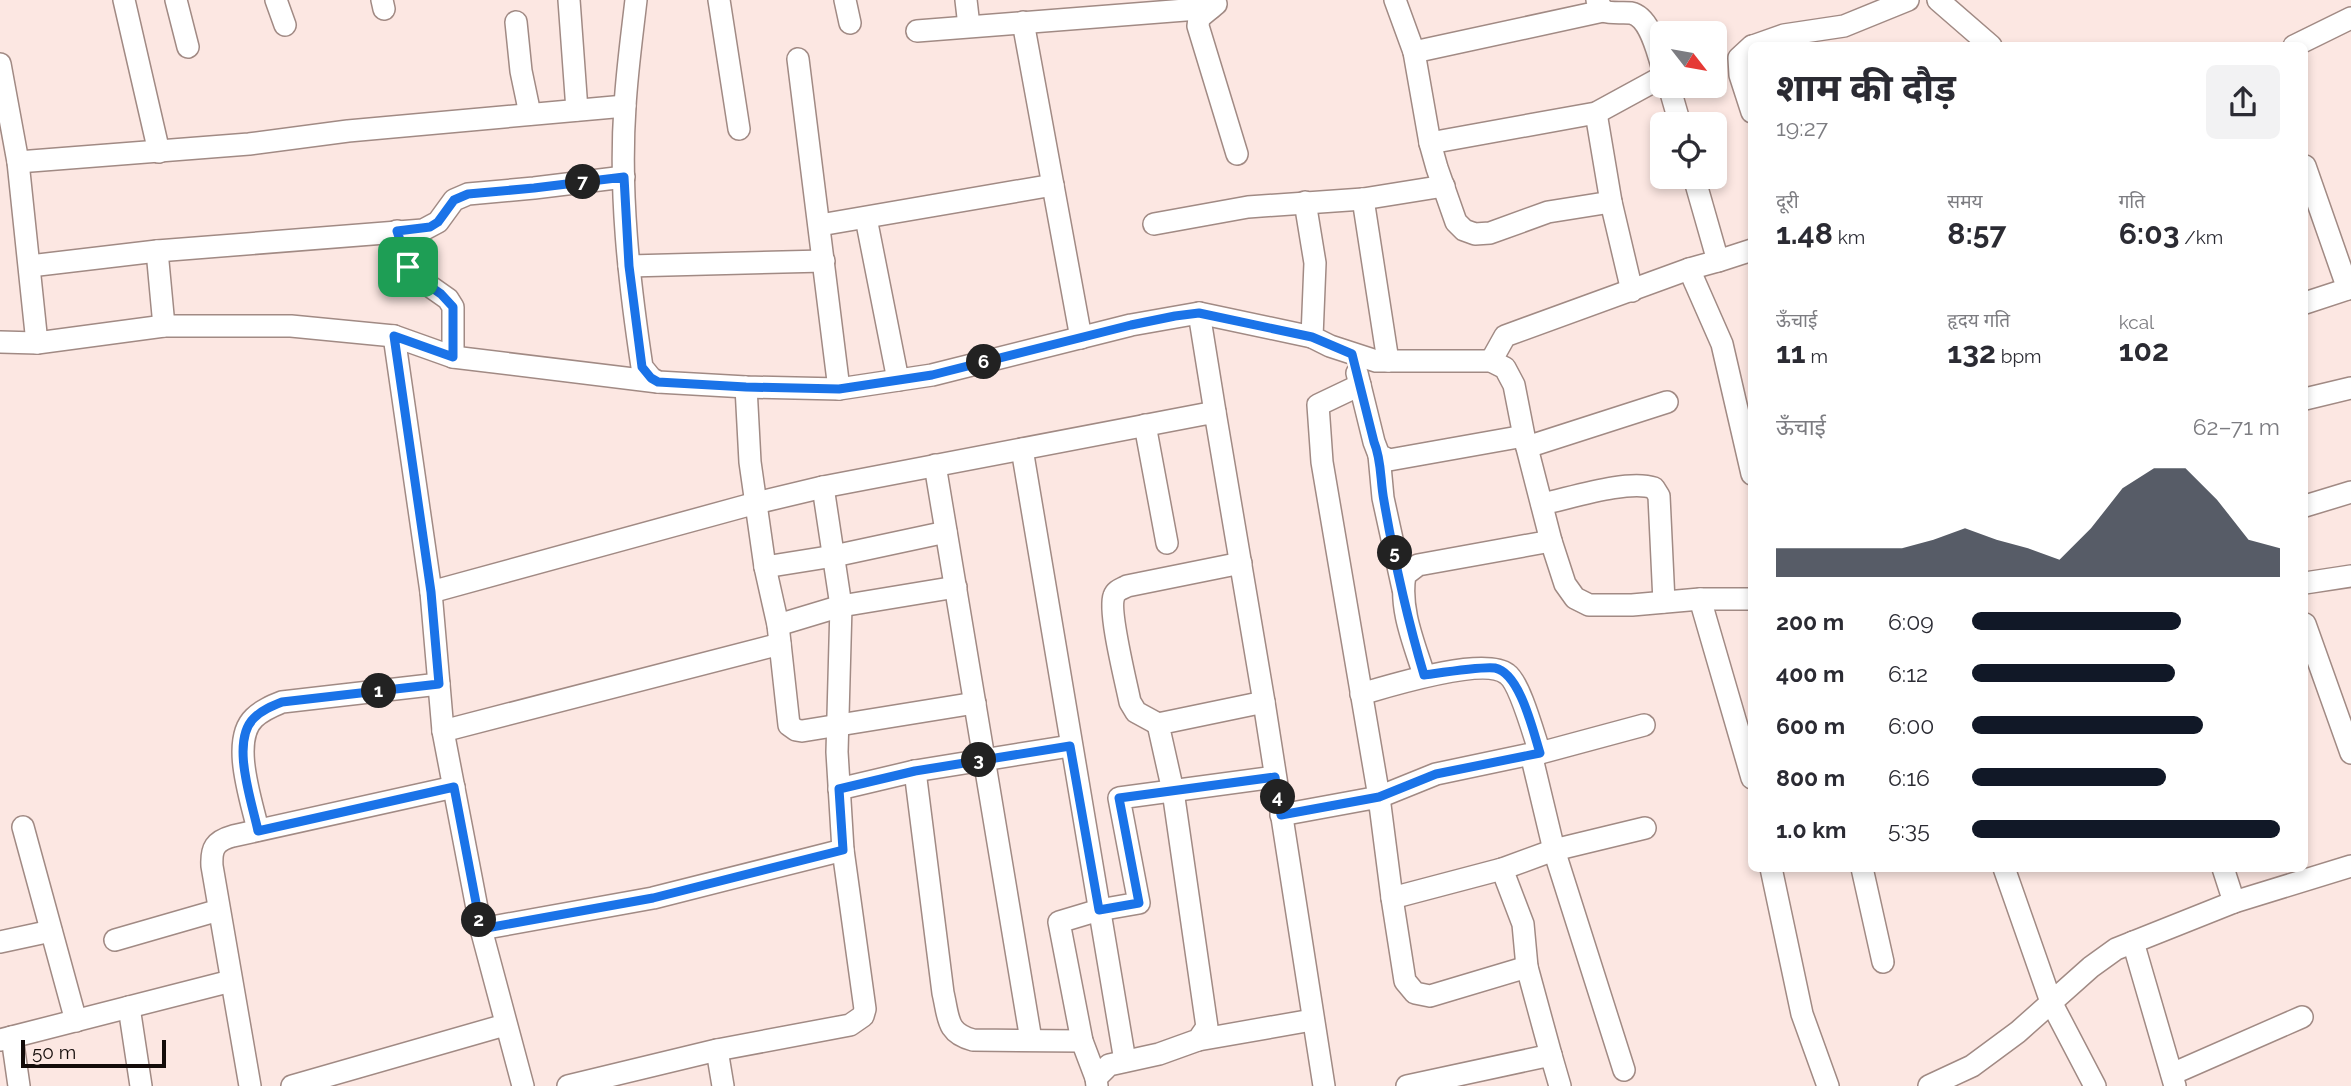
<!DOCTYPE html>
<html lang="hi">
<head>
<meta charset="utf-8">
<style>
  :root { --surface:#fff; --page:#f2f2f3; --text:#2b2b33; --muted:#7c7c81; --accent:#111827 }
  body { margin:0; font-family:Raleway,"Noto Sans Devanagari",sans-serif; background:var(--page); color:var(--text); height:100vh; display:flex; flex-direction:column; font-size:26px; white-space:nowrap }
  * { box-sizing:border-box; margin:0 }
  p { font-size:23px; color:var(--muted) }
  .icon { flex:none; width:38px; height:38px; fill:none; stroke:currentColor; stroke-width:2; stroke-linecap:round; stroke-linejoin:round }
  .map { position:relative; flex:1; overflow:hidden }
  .side { position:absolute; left:1748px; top:42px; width:560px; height:830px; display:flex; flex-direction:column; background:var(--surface); border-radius:10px; box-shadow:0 4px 10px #0003 }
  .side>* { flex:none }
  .needle { width:46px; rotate:121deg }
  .controls { position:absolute; left:1650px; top:21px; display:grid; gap:14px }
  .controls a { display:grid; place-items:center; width:77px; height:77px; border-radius:10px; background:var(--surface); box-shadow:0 4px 10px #0003; font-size:35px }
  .scale { position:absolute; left:21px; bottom:18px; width:145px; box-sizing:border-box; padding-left:7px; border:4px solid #130b09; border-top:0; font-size:19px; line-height:24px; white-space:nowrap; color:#130b09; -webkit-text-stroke:5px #fce7e2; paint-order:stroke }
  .pin { position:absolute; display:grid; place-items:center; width:60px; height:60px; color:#fff; margin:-30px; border-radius:14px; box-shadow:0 4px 10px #0006 }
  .km { position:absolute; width:35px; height:35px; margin:-18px; border-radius:50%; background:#222; color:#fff; font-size:19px; line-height:35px; text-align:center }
  .round { display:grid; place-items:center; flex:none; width:74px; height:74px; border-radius:10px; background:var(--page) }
  .overview { display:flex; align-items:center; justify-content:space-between; height:119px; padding:0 28px }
  h1 { font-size:38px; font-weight:700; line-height:52px }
  .figures { display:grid; grid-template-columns:repeat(3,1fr); gap:10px; height:119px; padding:7px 28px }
  .figures div { display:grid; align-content:center }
  .figures b { font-size:30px; font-weight:700 }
  .figures small { font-size:19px; font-weight:400 }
  .figures p { font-size:19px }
  .chart { height:196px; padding:14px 28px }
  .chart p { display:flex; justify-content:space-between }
  .chart svg { width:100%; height:126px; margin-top:7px; fill:var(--accent); opacity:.7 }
  ul { padding:0 28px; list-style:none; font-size:23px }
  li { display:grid; grid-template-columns:112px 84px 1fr; align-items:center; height:52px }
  li i { height:18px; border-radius:9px; background:var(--accent) }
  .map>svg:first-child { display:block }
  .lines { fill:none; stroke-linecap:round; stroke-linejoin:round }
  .minor-casing { stroke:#a18a84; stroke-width:24 }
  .minor { stroke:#fff; stroke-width:21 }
  .route-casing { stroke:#fff; stroke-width:14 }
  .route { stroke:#1a73e8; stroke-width:9 }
</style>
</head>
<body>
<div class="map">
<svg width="2351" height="1086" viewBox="0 0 2351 1086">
  <rect width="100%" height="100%" fill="#fce7e2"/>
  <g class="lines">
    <defs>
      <g id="minor">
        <polyline points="124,0 159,152"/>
        <polyline points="176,0 188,47"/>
        <polyline points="276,0 285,25"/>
        <polyline points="382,0 384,9"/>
        <polyline points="569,0 577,110"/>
        <path d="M636,0c-4,35 -9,71 -11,106 -6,87 4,175 17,261l9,11 7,4 88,5 93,2 93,-14 199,-50 68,-12 113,24"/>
        <polyline points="719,0 739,129"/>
        <polyline points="845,0 850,23"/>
        <polyline points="966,0 969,26"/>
        <polyline points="1395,0 1414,52 1430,143 1437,168 1456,222 1464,230 1475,234 1490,233 1548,212 1611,202"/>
        <path d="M1597,0l6,11c10,3 19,1 28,2 19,4 26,38 31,53"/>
        <polyline points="1938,0 1991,46"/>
        <polyline points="1216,4 1199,18 1198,26 1237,154"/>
        <polyline points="516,22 521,71 530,114"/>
        <polyline points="1023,22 1081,338"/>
        <polyline points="917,31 1211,8"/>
        <polyline points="1752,46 1739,58 1740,75 1752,112"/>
        <polyline points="1753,46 1784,35 1844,26 1908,0"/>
        <polyline points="2294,46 2351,18"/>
        <polyline points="1414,52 1603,11"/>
        <polyline points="798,59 839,389"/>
        <polyline points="0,64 18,162 37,343"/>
        <polyline points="1669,86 1680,124"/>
        <polyline points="1596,113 1611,202 1632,291"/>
        <polyline points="1430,143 1596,113 1662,77"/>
        <polyline points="18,162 249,144 348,131 625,106"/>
        <polyline points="2305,166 2348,289"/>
        <polyline points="1694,177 1718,261 1752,250"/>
        <polyline points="1363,199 1388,361"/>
        <path d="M1305,202l10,61 -3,74 18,9 46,15h115l14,7 9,17 10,51 27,105 -133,24 -13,10c-6,34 9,68 19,100"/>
        <polyline points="866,218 898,380"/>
        <polyline points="1154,224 1248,207 1363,199 1444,186"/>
        <polyline points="820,225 1053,185"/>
        <polyline points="397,231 411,273 448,299 453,307 453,357"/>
        <polyline points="157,251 164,326"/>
        <polyline points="30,266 157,251 423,230 438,222 454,200 468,194 534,188 624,177"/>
        <polyline points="629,266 824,261"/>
        <polyline points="1689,269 1722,344 1752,474"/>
        <polyline points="2305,303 2351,288"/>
        <polyline points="1199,313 1215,412"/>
        <polyline points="394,336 431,592 443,731 481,929 523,1086"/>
        <polyline points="0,342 37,343 164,326 291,326 394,336 453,357 658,382"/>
        <polyline points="1491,361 1505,336 1689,269 1718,261"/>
        <polyline points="1357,373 1374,442 1379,455 1389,460 1524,436"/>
        <polyline points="1360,385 1318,405 1322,462 1379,797 1436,774 1531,754"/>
        <polyline points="746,387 750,462 765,567 778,625 789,725 796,730 802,731 975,703"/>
        <polyline points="2305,399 2351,388"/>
        <polyline points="1145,425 1167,543"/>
        <polyline points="1527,447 1667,402"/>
        <polyline points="1022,449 1125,1061"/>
        <polyline points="1379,455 1383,498 1403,589"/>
        <polyline points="935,465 1031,1040"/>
        <path d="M1542,504c29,-6 86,-25 112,-16l5,8 5,106"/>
        <polyline points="2305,506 2351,492"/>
        <polyline points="1551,541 1565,584 1575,598 1589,605 1632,605 1700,599 1752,599"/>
        <polyline points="765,567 834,556 946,532"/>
        <polyline points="2305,583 2351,576"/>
        <polyline points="431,592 756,503 823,487 1215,412 1264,702 1324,1086"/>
        <polyline points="1700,599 1752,778"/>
        <polyline points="2305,624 2351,753"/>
        <polyline points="778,625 841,606 956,587"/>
        <path d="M1361,694c28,-8 123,-38 146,-20 13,9 27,62 33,79l-9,1 23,96 70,220"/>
        <path d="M1158,724l-22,-12 -6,-10c-4,-20 -22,-91 -16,-106 2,-6 8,-7 13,-10l114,-23"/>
        <polyline points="443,731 780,644"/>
        <polyline points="1540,753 1644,725"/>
        <path d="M915,771l28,222c6,25 3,40 30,47l109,1"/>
        <polyline points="839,789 915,771 1070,746"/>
        <polyline points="1281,815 1379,797 1392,898 1502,869 1554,850 1645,828"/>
        <polyline points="23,827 76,1021"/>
        <path d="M258,830c-6,-28 -28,-89 -4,-112 8,-8 18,-12 28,-16l157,-18"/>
        <polyline points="1771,868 1802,1014 1828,1086"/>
        <polyline points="1862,868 1883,962"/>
        <polyline points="2004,868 2051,1002 2095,1086"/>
        <polyline points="2223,868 2234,902"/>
        <polyline points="1502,869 1523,924 1527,967 1551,1055"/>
        <polyline points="1392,898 1405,981 1415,993 1430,996 1527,967"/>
        <polyline points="481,929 653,898 843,850"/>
        <polyline points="115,940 219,910"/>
        <polyline points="0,942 51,931"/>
        <polyline points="2133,942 2175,1086"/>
        <polyline points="129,1007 141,1086"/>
        <polyline points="12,1037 19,1086"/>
        <polyline points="0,1040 231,981"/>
        <polyline points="1198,1040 1312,1020"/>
        <polyline points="717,1050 723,1086"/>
        <polyline points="2172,1074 2302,1017"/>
        <polyline points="1096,1078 1082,1041 1059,922 1099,910 1139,903 1119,798 1275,777"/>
        <path d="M250,1086l-38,-220c-1,-18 3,-25 21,-30l221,-49"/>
        <polyline points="292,1086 505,1025"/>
        <polyline points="568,1086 717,1050 850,1025 863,1016 865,1009 843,850 837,752 841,606 823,487"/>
        <polyline points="1097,1086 1096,1078 1109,1065 1159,1054 1198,1040 1207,1027 1173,791 1158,724 1264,702"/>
        <polyline points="1407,1086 1551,1055 1560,1086"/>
        <polyline points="1929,1086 1972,1066 2018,1032 2091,967 2116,949 2234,902 2351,866"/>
      </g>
    </defs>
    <use href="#minor" class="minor-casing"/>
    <use href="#minor" class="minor"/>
  </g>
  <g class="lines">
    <defs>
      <path id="route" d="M624,177l5,89 13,101 9,11 7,4 88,5 93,2 93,-14 199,-50 44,-9 24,-3 113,24 40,17 22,88c8,19 6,39 10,59 10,58 23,117 40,174 15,-2 59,-9 71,-7 25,5 38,63 45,85l-104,21 -57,23 -98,18 -6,-38 -156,21 20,105 -40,7 -29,-164 -155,25 -76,18 4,61 -190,48 -172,31 -27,-142 -196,44c-6,-29 -28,-90 -4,-113 8,-8 18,-12 28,-16l157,-18 -8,-92 -37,-256 59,21v-50l-12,-13 -30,-21 -14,-42 33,-4 8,-5 16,-22 14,-6 66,-6z"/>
    </defs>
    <use href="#route" class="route-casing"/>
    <use href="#route" class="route"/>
  </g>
</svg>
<div class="controls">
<a><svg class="needle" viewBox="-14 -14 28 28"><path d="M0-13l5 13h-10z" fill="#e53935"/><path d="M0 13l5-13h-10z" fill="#7c7c81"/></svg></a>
<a><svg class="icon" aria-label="locate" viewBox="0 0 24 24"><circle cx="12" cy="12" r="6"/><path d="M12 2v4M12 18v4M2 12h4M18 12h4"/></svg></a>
</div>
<div class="scale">50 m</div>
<div class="pin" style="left:408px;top:267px;background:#1e9e55"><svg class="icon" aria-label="arrive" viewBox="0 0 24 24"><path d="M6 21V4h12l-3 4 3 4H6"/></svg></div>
<b class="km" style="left:379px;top:691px">1</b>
<b class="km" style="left:479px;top:920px">2</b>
<b class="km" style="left:979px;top:760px">3</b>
<b class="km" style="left:1278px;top:797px">4</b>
<b class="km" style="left:1395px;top:553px">5</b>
<b class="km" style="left:984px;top:362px">6</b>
<b class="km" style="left:583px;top:182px">7</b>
<section class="side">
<div class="overview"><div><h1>शाम की दौड़</h1><p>19:27</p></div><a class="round"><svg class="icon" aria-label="share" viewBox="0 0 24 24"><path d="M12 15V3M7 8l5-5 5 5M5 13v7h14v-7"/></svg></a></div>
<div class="figures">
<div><p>दूरी</p><b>1.48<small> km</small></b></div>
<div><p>समय</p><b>8:57</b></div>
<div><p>गति</p><b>6:03<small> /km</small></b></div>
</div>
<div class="figures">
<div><p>ऊँचाई</p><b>11<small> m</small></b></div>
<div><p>हृदय गति</p><b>132<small> bpm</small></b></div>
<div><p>kcal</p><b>102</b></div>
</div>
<div class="chart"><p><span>ऊँचाई</span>62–71 m</p>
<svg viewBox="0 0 160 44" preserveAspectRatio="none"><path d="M0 44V34L10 34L20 34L30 34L40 34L50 31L60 27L70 31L80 34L90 38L100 27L110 13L120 6L130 6L140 17L150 31L160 34V44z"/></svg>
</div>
<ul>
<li><b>200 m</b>6:09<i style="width:68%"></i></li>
<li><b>400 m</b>6:12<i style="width:66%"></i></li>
<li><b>600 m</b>6:00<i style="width:75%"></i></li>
<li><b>800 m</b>6:16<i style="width:63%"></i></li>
<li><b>1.0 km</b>5:35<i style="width:100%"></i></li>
</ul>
</section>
</div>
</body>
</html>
